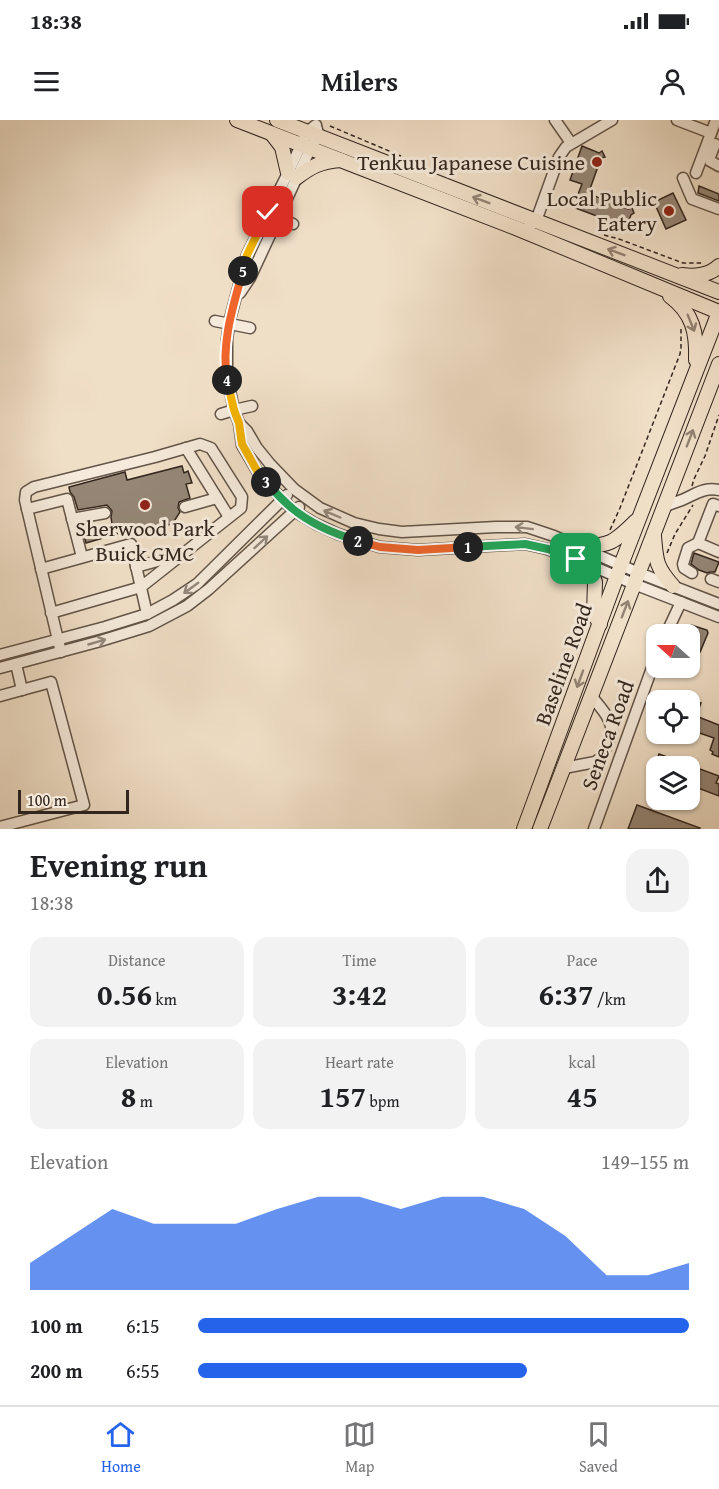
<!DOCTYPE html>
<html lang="en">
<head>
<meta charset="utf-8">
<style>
  :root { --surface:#fff; --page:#f2f2f2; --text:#202124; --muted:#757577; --line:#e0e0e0; --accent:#2563eb }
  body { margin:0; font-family:"Gentium Book Plus",serif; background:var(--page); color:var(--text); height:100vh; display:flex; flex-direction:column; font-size:22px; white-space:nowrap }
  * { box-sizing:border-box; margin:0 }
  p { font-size:20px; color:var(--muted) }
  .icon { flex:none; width:33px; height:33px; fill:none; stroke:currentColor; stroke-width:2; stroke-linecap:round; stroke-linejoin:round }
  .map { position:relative; height:709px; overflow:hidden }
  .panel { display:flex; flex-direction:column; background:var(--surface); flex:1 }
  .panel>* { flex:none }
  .needle { width:39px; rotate:291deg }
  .buttons { position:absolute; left:646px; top:504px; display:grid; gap:12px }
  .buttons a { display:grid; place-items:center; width:54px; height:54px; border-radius:12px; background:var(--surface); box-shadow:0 2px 4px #0004; font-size:30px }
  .scale { position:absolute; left:18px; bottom:15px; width:111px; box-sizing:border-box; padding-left:6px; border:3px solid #32261e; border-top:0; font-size:16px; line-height:21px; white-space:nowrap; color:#32261e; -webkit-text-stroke:4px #f5eadb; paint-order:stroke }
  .pin { position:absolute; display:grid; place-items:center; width:51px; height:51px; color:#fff; margin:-26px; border-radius:12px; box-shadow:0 3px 9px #0006 }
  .km { position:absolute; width:30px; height:30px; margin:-15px; border-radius:50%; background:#222; color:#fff; font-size:16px; line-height:30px; text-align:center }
  .round { display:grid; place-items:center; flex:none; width:63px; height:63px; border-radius:18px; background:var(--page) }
  .headline { display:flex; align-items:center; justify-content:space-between; height:102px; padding:0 30px }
  h1 { font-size:33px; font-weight:800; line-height:45px }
  .stats { display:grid; grid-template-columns:repeat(3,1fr); gap:9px; height:102px; padding:6px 30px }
  .stats div { display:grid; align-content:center; border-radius:15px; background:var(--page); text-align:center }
  .stats b { font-size:30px; font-weight:800 }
  .stats small { font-size:16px; font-weight:400 }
  .stats p { font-size:16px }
  .chart { height:168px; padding:12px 30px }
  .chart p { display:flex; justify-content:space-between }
  .chart svg { width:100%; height:108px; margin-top:6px; fill:var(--accent); opacity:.7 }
  ul { padding:0 30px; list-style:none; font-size:20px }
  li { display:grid; grid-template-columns:96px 72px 1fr; align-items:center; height:45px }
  li i { height:15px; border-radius:8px; background:var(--accent) }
  .status { display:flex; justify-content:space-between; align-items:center; height:42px; padding:0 30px; background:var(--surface); direction:ltr }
  .status svg { height:16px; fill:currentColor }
  header { display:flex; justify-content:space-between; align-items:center; height:78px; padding:0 30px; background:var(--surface); font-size:27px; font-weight:800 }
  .tabs { display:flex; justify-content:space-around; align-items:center; height:84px; border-top:2px solid var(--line); background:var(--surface); font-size:16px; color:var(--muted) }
  .tabs a { display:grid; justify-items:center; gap:3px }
  .tabs .selected { color:var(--accent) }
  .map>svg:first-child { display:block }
  .building { fill:#958676; stroke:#32261e; stroke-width:1.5 }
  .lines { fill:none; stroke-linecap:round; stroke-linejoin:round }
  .minor-casing { stroke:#625448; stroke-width:13 }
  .major-casing { stroke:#32261e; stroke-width:16 }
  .path { stroke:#32261e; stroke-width:1.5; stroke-dasharray:4.5 3; stroke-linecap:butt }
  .minor { stroke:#f5eadb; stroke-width:10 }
  .major { stroke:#f0dfc7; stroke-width:14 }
  .oneway { stroke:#918272 }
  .oneway2 { stroke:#94887c }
  .split-1-casing { stroke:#fff; stroke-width:12 }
  .split-2-casing { stroke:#fff; stroke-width:12 }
  .split-3-casing { stroke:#fff; stroke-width:12 }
  .split-4-casing { stroke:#fff; stroke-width:12 }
  .split-5-casing { stroke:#fff; stroke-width:12 }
  .split-6-casing { stroke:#fff; stroke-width:12 }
  .split-1 { stroke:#22a559; stroke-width:8 }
  .split-2 { stroke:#f0652b; stroke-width:8 }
  .split-3 { stroke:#22a559; stroke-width:8 }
  .split-4 { stroke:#f5b400; stroke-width:8 }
  .split-5 { stroke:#f0652b; stroke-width:8 }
  .split-6 { stroke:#f5b400; stroke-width:8 }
  .poi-dot { fill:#8f2418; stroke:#f5eadb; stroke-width:2 }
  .labels { text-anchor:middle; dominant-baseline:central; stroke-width:6; stroke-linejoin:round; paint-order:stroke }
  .poi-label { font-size:22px; fill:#32261e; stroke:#f5eadb; text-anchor:end }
  .street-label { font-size:22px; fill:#32261e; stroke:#f5eadb }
</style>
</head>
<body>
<div class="status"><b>18:38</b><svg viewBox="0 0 49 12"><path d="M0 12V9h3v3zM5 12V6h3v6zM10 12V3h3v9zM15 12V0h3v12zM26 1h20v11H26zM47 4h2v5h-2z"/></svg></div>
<header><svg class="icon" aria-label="menu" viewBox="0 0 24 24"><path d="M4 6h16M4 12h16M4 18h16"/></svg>Milers<svg class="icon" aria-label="person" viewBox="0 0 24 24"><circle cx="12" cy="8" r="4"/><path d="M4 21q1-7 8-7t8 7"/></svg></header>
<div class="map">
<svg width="719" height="709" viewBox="0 0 719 709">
  <rect width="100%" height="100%" fill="#f0dfc7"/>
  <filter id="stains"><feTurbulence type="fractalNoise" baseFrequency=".00333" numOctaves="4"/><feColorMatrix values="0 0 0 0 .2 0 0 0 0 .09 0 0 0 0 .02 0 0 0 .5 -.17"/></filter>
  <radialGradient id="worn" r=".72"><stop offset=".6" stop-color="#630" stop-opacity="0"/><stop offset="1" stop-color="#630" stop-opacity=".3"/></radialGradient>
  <g class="building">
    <polygon points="582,26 599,33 602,31 605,37 601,38 590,69 592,75 628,89 632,88 634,93 631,95 626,107 573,87 582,64 570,60"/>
    <polygon points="699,66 719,74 719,81 698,73"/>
    <polygon points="673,73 686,100 666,109 654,82"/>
    <polygon points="182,346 184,353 188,351 192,363 186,364 190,378 179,382 178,388 180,392 173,403 161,408 159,410 157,409 156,411 154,410 149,411 147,410 135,413 130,410 86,423 81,405 85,404 87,411 112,404 111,397 112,391 107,385 78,390 74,377 70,372 69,367 125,352 127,360"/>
    <polygon points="694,433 719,442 715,452 710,452 707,453 699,450 691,444"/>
    <polygon points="691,505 707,510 708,513 700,532 696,531 692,545 690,545 690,514 687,514"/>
    <polygon points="671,548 691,548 688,554"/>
    <polygon points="690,579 701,583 696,596 719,605 719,637 712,634 713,632 710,630 714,618 691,610 690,611"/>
    <polygon points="659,634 719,656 716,663 719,664 719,676 690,665 690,646 654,646"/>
    <polygon points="637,685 700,708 699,709 628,709"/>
  </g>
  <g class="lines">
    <defs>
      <g id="minor">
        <polyline points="555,0 571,23"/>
        <polyline points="677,0 711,13"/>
        <polyline points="316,5 307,12 288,53 247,135 230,199 227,219 227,256 234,290 239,303 242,325 260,356 294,391 316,404 338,414 356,420 380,427 418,430 525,424 547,429 576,439 634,464 719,497"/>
        <polyline points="715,24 710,37 710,41 719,46"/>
        <polyline points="696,53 716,0"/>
        <polyline points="683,58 692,79 719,89"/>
        <polyline points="258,87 293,104"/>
        <polyline points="530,105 536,101 559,37 566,27 612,0"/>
        <polyline points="240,173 250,158 311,27 318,16 317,9"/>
        <polyline points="215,201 250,208"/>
        <polyline points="221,294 234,290 252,286"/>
        <polyline points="239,303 247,311 257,328 270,344 294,369 320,388 354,403 379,409 402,412 496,407 527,407 554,416 639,453 719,484"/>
        <polyline points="186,328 229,397"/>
        <polyline points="719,386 713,384 698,423 719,432"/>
        <polyline points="185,387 217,378"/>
        <path d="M664,387c6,-3 12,-5 18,-7 14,-6 22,-13 37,-10"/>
        <polyline points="27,389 67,379 82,437"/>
        <polyline points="72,399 105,393"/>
        <polyline points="136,447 179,435"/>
        <polyline points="41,449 131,424 147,494"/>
        <polyline points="692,453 684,448 683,444 688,428 698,423"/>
        <polyline points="711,459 719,462"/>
        <polyline points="51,493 141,467 241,388 242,377 211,328 200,324 155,337 34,367 26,372 25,380 58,520 61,532"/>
        <polyline points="666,514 681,482"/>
        <polyline points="0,535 105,507 147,494 173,480 197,464 287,375"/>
        <polyline points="16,544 22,570"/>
        <polyline points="0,548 97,522 149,506 187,486 209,469 299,387"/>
        <polyline points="0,576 51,562 84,685 0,707"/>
        <path d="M564,648l31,-6 7,-5 10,-23c0,-15 -11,-26 -20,-37"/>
        <polyline points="594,709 657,534"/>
      </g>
      <g id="major">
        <polyline points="237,0 516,108 719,192"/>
        <polyline points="277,0 719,172"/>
        <polyline points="272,14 282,27 288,53"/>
        <path d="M296,58c16,-12 24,-16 44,-18"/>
        <path d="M682,155c13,2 28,0 37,-9"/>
        <path d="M670,176c23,17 27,37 26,64"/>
        <path d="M654,416c2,25 2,31 19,50"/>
        <path d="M579,426c30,1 36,-4 57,-25"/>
        <polyline points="576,439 591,452 595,462 594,494 600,504"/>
        <polyline points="524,709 621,445 719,192"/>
        <polyline points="540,709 719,244"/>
      </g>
    </defs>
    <use href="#minor" class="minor-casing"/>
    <use href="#major" class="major-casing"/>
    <g class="path">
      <polyline points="330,6 401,36"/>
      <polyline points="604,115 619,119 683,143 702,143"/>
      <polyline points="692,366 694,359 705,336 719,295"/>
      <polyline points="610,410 620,388 680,234 681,228 681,207"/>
      <polyline points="667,433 675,414 693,385"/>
    </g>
    <use href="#minor" class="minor"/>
    <use href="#major" class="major"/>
  </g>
  <defs><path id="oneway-shaft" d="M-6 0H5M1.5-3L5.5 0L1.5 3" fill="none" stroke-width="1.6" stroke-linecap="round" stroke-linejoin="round" transform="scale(1.5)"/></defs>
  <g class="oneway">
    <use href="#oneway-shaft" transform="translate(481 80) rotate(-159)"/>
    <use href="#oneway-shaft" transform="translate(616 132) rotate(-159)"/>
    <use href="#oneway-shaft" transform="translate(691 203) rotate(68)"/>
    <use href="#oneway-shaft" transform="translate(690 318) rotate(-69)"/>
    <use href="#oneway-shaft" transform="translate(625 489) rotate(-69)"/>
    <use href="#oneway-shaft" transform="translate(580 559) rotate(110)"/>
  </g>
  <g class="oneway2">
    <use href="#oneway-shaft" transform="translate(332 394) rotate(-157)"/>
    <use href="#oneway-shaft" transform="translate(524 408) rotate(-173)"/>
    <use href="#oneway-shaft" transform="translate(261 422) rotate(-43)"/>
    <use href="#oneway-shaft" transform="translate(191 468) rotate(144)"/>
    <use href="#oneway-shaft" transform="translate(97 522) rotate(-16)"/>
  </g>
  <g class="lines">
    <defs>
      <polyline id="split-1" points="468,427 525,424 548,429 576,439"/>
      <polyline id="split-2" points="358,421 380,427 418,430 468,427"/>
      <path id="split-3" d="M266,362c8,9 17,19 27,27 18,15 42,25 65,32"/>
      <polyline id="split-4" points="227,260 234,290 239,303 242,324 260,356 266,362"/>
      <path id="split-5" d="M227,260c-6,-37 6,-74 16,-109"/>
      <polyline id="split-6" points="243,151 247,135 268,92"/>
    </defs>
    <use href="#split-1" class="split-1-casing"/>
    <use href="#split-2" class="split-2-casing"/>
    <use href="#split-3" class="split-3-casing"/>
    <use href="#split-4" class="split-4-casing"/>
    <use href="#split-5" class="split-5-casing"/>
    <use href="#split-6" class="split-6-casing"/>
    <use href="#split-1" class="split-1"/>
    <use href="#split-2" class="split-2"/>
    <use href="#split-3" class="split-3"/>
    <use href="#split-4" class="split-4"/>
    <use href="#split-5" class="split-5"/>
    <use href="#split-6" class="split-6"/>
  </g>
  <g class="poi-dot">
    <circle cx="597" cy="42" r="6"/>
    <circle cx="669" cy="91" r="6"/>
    <circle cx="145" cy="385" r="6"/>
  </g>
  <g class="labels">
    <g class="poi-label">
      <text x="585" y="42">Tenkuu Japanese Cuisine</text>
      <text x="657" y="78">Local Public<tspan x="657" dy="25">Eatery</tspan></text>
      <text x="145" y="408" text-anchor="middle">Sherwood Park<tspan x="145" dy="25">Buick GMC</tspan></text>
    </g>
    <g class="street-label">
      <text transform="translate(563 544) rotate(-70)">Baseline Road</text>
      <text transform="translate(607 615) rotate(-70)">Seneca Road</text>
    </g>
  </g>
  <rect width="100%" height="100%" filter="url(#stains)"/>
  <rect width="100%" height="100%" fill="url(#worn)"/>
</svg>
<div class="buttons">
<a><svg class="needle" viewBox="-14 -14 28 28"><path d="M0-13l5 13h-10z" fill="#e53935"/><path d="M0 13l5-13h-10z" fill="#757577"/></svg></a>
<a><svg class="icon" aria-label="locate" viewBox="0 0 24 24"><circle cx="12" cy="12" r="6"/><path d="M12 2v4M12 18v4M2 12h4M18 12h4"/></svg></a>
<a><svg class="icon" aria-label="layers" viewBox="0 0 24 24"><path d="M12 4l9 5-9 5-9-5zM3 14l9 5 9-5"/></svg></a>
</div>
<div class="scale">100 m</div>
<div class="pin" style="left:576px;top:439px;background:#1e9e55"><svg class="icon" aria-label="arrive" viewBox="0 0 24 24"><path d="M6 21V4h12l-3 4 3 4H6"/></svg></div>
<div class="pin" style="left:268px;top:92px;background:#d93025"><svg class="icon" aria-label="check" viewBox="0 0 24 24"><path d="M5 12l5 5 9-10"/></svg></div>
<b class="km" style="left:468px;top:427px">1</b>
<b class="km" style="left:358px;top:421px">2</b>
<b class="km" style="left:266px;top:362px">3</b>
<b class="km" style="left:227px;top:260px">4</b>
<b class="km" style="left:243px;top:151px">5</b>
</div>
<section class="panel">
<div class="headline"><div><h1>Evening run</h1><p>18:38</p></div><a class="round"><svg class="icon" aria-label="share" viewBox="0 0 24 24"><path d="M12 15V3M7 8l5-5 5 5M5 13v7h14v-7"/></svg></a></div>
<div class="stats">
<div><p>Distance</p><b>0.56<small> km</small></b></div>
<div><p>Time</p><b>3:42</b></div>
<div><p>Pace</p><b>6:37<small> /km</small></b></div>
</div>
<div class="stats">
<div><p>Elevation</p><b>8<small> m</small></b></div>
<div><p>Heart rate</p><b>157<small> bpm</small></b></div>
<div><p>kcal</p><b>45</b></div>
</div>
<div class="chart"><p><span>Elevation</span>149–155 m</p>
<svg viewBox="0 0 160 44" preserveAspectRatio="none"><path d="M0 44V33L10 22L20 11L30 17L40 17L50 17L60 11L70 6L80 6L90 11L100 6L110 6L120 11L130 22L140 38L150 38L160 33V44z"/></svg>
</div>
<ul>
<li><b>100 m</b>6:15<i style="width:100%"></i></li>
<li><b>200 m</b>6:55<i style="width:67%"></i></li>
</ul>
</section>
<nav class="tabs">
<a class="selected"><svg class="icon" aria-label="home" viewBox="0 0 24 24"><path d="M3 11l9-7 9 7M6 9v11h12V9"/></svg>Home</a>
<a><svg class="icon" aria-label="map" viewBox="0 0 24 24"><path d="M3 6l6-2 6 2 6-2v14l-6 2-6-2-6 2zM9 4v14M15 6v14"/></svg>Map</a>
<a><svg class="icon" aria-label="saved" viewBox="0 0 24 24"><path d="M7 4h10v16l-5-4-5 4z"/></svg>Saved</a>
</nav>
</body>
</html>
